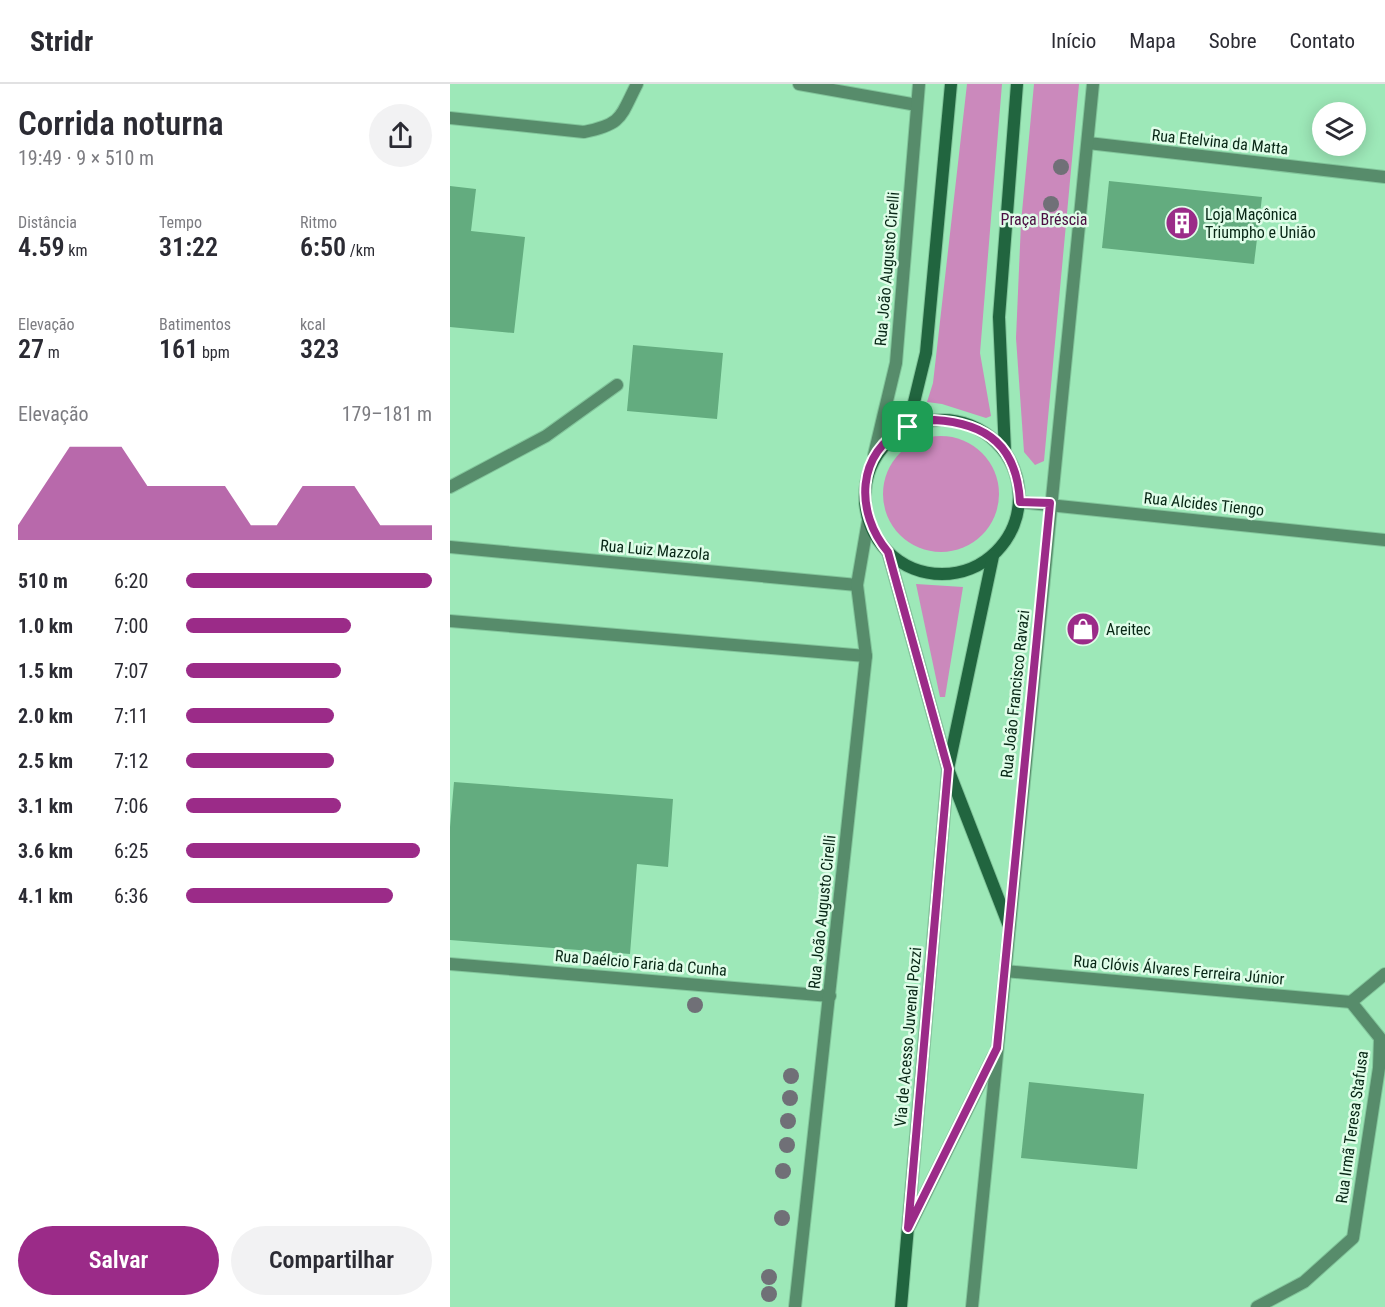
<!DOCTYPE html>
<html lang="pt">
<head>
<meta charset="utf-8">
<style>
  :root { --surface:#fff; --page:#f2f2f3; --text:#2b2b33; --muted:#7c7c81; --line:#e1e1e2; --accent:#9b2b88 }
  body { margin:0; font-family:"Roboto Condensed",sans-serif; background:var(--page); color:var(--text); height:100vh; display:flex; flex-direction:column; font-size:22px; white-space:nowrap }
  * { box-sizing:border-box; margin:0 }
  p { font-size:20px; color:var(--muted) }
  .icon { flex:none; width:33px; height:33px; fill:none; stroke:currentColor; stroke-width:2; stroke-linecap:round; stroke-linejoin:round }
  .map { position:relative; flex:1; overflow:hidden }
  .sheet { display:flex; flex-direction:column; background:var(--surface); width:450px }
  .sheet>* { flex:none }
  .fabs { position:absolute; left:862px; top:18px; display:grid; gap:12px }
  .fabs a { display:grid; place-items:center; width:54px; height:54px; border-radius:50%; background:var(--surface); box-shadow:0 3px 15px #0003; font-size:30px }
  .pin { position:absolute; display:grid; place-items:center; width:51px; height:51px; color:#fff; margin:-26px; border-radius:12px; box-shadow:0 3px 9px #0006 }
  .round { display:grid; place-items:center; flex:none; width:63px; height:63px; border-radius:32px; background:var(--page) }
  .head { display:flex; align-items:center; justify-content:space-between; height:102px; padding:0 18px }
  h1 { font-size:33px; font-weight:600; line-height:45px }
  .figures { display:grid; grid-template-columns:repeat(3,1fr); gap:9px; height:102px; padding:6px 18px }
  .figures div { display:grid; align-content:center }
  .figures b { font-size:26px; font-weight:600 }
  .figures small { font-size:16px; font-weight:400 }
  .figures p { font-size:16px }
  .chart { height:168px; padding:12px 18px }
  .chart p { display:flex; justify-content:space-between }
  .chart svg { width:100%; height:108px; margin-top:6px; fill:var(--accent); opacity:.7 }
  .primary-button { display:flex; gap:12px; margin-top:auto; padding:12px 18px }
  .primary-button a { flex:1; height:69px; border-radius:36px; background:var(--accent); color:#fff; font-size:24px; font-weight:600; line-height:69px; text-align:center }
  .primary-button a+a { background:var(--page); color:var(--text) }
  ul { padding:0 18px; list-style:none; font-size:20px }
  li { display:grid; grid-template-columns:96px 72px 1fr; align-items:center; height:45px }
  li i { height:15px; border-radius:8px; background:var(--accent) }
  header { display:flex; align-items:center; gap:36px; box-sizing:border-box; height:84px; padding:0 30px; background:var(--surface); border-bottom:2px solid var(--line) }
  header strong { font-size:28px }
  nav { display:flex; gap:33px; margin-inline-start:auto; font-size:21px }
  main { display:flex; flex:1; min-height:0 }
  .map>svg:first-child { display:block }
  .green { fill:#cb89bc }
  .building { fill:#63ac7f }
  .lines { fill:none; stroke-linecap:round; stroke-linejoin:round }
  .lane-casing { stroke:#82c59b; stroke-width:14 }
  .street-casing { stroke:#82c59b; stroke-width:14 }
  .secondary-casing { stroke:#82c59b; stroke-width:14 }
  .lane { stroke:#578c6b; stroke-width:12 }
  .street { stroke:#578c6b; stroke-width:12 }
  .secondary { stroke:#21653f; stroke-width:12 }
  .tree { fill:#707077 }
  .route-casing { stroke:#fff; stroke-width:12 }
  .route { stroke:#9b2b88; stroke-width:8 }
  .labels { text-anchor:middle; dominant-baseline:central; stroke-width:5; stroke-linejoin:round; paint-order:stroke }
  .street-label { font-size:16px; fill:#072615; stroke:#e0fde9 }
  .poi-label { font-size:16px; fill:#072615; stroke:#e0fde9; text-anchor:start }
  .park-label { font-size:16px; fill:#4c0e42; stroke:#e0fde9 }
</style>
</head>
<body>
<header>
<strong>Stridr</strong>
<nav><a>Início</a><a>Mapa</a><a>Sobre</a><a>Contato</a></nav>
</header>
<main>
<section class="sheet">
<div class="head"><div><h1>Corrida noturna</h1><p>19:49 · 9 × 510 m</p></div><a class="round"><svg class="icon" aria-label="share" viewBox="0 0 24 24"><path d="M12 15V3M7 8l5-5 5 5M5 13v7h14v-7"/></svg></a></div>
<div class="figures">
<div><p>Distância</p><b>4.59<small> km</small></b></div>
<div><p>Tempo</p><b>31:22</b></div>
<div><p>Ritmo</p><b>6:50<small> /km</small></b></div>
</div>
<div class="figures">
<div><p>Elevação</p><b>27<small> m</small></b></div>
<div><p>Batimentos</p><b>161<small> bpm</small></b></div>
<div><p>kcal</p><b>323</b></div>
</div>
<div class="chart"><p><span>Elevação</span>179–181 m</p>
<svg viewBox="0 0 160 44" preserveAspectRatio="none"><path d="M0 44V38L10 22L20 6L30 6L40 6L50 22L60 22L70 22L80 22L90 38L100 38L110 22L120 22L130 22L140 38L150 38L160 38V44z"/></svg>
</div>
<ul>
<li><b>510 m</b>6:20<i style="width:100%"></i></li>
<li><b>1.0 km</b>7:00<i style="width:67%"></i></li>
<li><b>1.5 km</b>7:07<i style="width:63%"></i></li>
<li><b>2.0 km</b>7:11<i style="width:60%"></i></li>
<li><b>2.5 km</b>7:12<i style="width:60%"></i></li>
<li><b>3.1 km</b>7:06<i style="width:63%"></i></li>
<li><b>3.6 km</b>6:25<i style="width:95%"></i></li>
<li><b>4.1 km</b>6:36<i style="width:84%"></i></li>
</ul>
<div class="primary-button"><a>Salvar</a><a>Compartilhar</a></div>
</section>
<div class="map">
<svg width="935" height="1223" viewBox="0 0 935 1223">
  <rect width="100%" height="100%" fill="#9de8b8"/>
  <g class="green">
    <polygon points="517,0 552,0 530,269 541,332 536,334 492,320 477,318 483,299"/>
    <polygon points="584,0 629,0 594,377 585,381 574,368 566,254 571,139"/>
    <circle cx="491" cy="410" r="58"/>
    <polygon points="466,500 513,503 495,613 490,613"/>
  </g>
  <g class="building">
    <polygon points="659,97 812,113 804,180 652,164"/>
    <polygon points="0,102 26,105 21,147 75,153 64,249 0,243"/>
    <polygon points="183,261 273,269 267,335 177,327"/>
    <polygon points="4,698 223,715 218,783 187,780 180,870 0,856 0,743"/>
    <polygon points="579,998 694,1010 687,1085 571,1074"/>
  </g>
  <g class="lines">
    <defs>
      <g id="lane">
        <polyline points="349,0 467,21"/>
        <path d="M0,34l134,14c39,-8 36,-15 53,-48"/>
        <polyline points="0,403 96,352 167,301"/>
        <polyline points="0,537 416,572"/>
      </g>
      <g id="street">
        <polyline points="638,59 935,93"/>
        <polyline points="424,371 446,279 469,0"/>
        <polyline points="570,418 935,456"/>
        <polyline points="0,463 407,501"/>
        <polyline points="0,880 380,912"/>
        <polyline points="555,887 901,918"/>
        <polyline points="459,1143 543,973"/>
        <polyline points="345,1223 416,572 407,501 418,437"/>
        <polyline points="522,1223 643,0"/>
        <polyline points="807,1223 854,1198 903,1154 929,984 930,954 901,918 935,890"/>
      </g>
      <g id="secondary">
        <circle cx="492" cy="413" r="77"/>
        <polyline points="458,343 476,269 501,0"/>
        <polyline points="555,367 549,233 567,0"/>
        <polyline points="438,468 498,685 559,842"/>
        <polyline points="451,1223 498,685 543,472"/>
      </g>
    </defs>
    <use href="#lane" class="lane-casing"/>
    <use href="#street" class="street-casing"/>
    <use href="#secondary" class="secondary-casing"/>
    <use href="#lane" class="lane"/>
    <use href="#street" class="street"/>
    <use href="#secondary" class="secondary"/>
  </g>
  <g class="tree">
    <circle cx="611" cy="83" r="8"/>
    <circle cx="601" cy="120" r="8"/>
    <circle cx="245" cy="921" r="8"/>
    <circle cx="341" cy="992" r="8"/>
    <circle cx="340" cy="1014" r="8"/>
    <circle cx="338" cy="1037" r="8"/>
    <circle cx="337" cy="1061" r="8"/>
    <circle cx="333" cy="1087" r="8"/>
    <circle cx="332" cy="1134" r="8"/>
    <circle cx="319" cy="1193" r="8"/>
    <circle cx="319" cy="1210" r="8"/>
  </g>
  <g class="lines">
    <defs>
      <path id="route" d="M484,336c54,3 83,27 86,82l30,1 -53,545 -89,180 40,-459 -60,-217c-33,-39 -33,-100 19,-125 8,-3 18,-5 27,-7z"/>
    </defs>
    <use href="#route" class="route-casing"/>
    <use href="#route" class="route"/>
  </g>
  <defs>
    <symbol id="building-disc" viewBox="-11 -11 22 22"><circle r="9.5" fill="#9b2b88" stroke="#e0fde9"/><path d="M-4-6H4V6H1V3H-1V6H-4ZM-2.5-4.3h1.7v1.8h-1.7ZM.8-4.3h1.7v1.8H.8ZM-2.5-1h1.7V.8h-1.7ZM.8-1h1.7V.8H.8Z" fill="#fff"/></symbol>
    <symbol id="shop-disc" viewBox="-11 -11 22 22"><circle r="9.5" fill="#9b2b88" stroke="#e0fde9"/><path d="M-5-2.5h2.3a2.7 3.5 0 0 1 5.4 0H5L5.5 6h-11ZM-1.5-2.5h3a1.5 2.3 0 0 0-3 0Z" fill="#fff"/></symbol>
  </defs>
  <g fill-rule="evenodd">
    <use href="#building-disc" x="713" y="120" width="38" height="38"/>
    <use href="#shop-disc" x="614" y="526" width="38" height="38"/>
  </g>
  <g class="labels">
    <g class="street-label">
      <text transform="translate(770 58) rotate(6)">Rua Etelvina da Matta</text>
      <text transform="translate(437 185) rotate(-85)">Rua João Augusto Cirelli</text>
      <text transform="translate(754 420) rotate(6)">Rua Alcides Tiengo</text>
      <text transform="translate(205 466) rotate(5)">Rua Luiz Mazzola</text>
      <text transform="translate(565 610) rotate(-84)">Rua João Francisco Ravazi</text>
      <text transform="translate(372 828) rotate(-84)">Rua João Augusto Cirelli</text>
      <text transform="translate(191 879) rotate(5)">Rua Daélcio Faria da Cunha</text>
      <text transform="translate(729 886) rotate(5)">Rua Clóvis Álvares Ferreira Júnior</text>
      <text transform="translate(458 953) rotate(-85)">Via de Acesso Juvenal Pozzi</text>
      <text transform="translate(902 1043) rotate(-82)">Rua Irmã Teresa Stafusa</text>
    </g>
    <g class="poi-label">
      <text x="755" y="130">Loja Maçônica<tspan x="755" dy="18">Triumpho e União</tspan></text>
      <text x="656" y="545">Areitec</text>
    </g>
    <g class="park-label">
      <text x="594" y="135">Praça Bréscia</text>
    </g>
  </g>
</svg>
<div class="fabs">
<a><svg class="icon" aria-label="layers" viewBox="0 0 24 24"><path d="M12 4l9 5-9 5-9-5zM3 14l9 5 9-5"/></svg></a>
</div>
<div class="pin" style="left:458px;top:343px;background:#1e9e55"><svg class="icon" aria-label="arrive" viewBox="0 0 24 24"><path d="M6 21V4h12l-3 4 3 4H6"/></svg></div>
</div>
</main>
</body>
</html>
